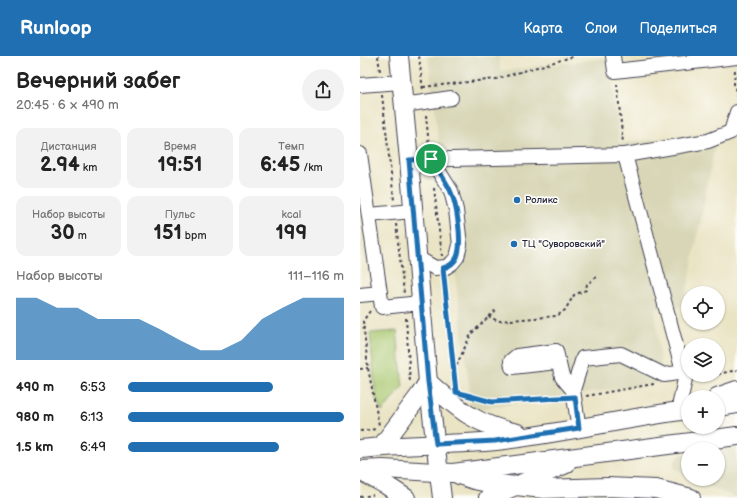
<!DOCTYPE html>
<html lang="ru">
<head>
<meta charset="utf-8">
<style>
  :root { --surface:#fff; --page:#f2f2f2; --text:#222; --muted:#767676; --accent:#1f6fb2 }
  body { margin:0; font-family:"Balsamiq Sans",sans-serif; background:var(--page); color:var(--text); height:100vh; display:flex; flex-direction:column; font-size:15px; white-space:nowrap }
  * { box-sizing:border-box; margin:0 }
  p { font-size:13px; color:var(--muted) }
  .icon { flex:none; width:22px; height:22px; fill:none; stroke:currentColor; stroke-width:2; stroke-linecap:round; stroke-linejoin:round }
  .map { position:relative; flex:1; overflow:hidden }
  .details { display:flex; flex-direction:column; background:var(--surface); width:360px }
  .details>* { flex:none }
  .fabs { position:absolute; left:321px; top:230px; display:grid; gap:8px }
  .fabs a { display:grid; place-items:center; width:44px; height:44px; border-radius:50%; background:var(--surface); box-shadow:0 1px 3px #0004; font-size:20px }
  .pin { position:absolute; display:grid; place-items:center; width:34px; height:34px; color:#fff; margin:-17px; border:2px solid #fff; border-radius:50%; box-shadow:0 1px 4px #0007 }
  .round { display:grid; place-items:center; flex:none; width:42px; height:42px; border-radius:21px; background:var(--page) }
  .summary { display:flex; align-items:center; justify-content:space-between; height:68px; padding:0 16px }
  h1 { font-size:22px; font-weight:700; line-height:30px }
  .figures { display:grid; grid-template-columns:repeat(3,1fr); gap:6px; height:68px; padding:4px 16px }
  .figures div { display:grid; align-content:center; border-radius:10px; background:var(--page); text-align:center }
  .figures b { font-size:20px; font-weight:700 }
  .figures small { font-size:11px; font-weight:400 }
  .figures p { font-size:11px }
  .chart { height:112px; padding:8px 16px }
  .chart p { display:flex; justify-content:space-between }
  .chart svg { width:100%; height:72px; margin-top:4px; fill:var(--accent); opacity:.7 }
  ul { padding:0 16px; list-style:none; font-size:13px }
  li { display:grid; grid-template-columns:64px 48px 1fr; align-items:center; height:30px }
  li i { height:10px; border-radius:5px; background:var(--accent) }
  header { display:flex; align-items:center; gap:24px; box-sizing:border-box; height:56px; padding:0 20px; background:var(--accent); color:#fff }
  header strong { font-size:19px }
  nav { display:flex; gap:22px; margin-inline-start:auto; font-size:14px }
  main { display:flex; flex:1; min-height:0 }
  .map>svg:first-child { display:block }
  .built { fill:#d8d6b6 }
  .green { fill:#a9c870; stroke:#667556 }
  .lines { fill:none; stroke-linecap:round; stroke-linejoin:round }
  .minor-casing { stroke:#403f50; stroke-width:16 }
  .major-casing { stroke:#403f50; stroke-width:20 }
  .path { stroke:#403f50; stroke-width:2; stroke-dasharray:3 3; stroke-linecap:butt }
  .minor { stroke:#fff; stroke-width:14 }
  .major { stroke:#fff; stroke-width:18 }
  .route-casing { stroke:#fff; stroke-width:8 }
  .route { stroke:#1f6fb2; stroke-width:5 }
  .poi-dot { fill:#1f6fb2; stroke:#fdfcf7; stroke-width:1.5 }
  .labels { text-anchor:middle; dominant-baseline:central; stroke-width:3.5; stroke-linejoin:round; paint-order:stroke }
  .poi-label { font-size:10px; fill:#22223b; stroke:#fdfcf7; text-anchor:start }
</style>
</head>
<body>
<header>
<strong>Runloop</strong>
<nav><a>Карта</a><a>Слои</a><a>Поделиться</a></nav>
</header>
<main>
<section class="details">
<div class="summary"><div><h1>Вечерний забег</h1><p>20:45 · 6 × 490 m</p></div><a class="round"><svg class="icon" aria-label="share" viewBox="0 0 24 24"><path d="M12 15V3M7 8l5-5 5 5M5 13v7h14v-7"/></svg></a></div>
<div class="figures">
<div><p>Дистанция</p><b>2.94<small> km</small></b></div>
<div><p>Время</p><b>19:51</b></div>
<div><p>Темп</p><b>6:45<small> /km</small></b></div>
</div>
<div class="figures">
<div><p>Набор высоты</p><b>30<small> m</small></b></div>
<div><p>Пульс</p><b>151<small> bpm</small></b></div>
<div><p>kcal</p><b>199</b></div>
</div>
<div class="chart"><p><span>Набор высоты</span>111–116 m</p>
<svg viewBox="0 0 160 44" preserveAspectRatio="none"><path d="M0 44V6L10 6L20 12L30 12L40 19L50 19L60 19L70 25L80 32L90 38L100 38L110 32L120 19L130 12L140 6L150 6L160 6V44z"/></svg>
</div>
<ul>
<li><b>490 m</b>6:53<i style="width:67%"></i></li>
<li><b>980 m</b>6:13<i style="width:100%"></i></li>
<li><b>1.5 km</b>6:49<i style="width:70%"></i></li>
</ul>
</section>
<div class="map">
<svg width="377" height="442" viewBox="0 0 377 442">
  <rect width="100%" height="100%" fill="#fdfcf7"/>
  <filter id="ink" filterUnits="userSpaceOnUse"><feTurbulence type="fractalNoise" baseFrequency=".025" numOctaves="2"/><feDisplacementMap in="SourceGraphic" scale="8" xChannelSelector="R" yChannelSelector="G"/><feConvolveMatrix kernelMatrix="1 2 1 2 8 2 1 2 1" color-interpolation-filters="sRGB"/></filter>
  <filter id="wash" filterUnits="userSpaceOnUse"><feTurbulence type="fractalNoise" baseFrequency=".012" numOctaves="4" result="noise"/><feDisplacementMap in="SourceGraphic" scale="16" xChannelSelector="R" yChannelSelector="G"/><feGaussianBlur stdDeviation="0.9" result="paint"/><feColorMatrix in="noise" values="0 0 0 0 0 0 0 0 0 0 0 0 0 0 0 0 0 1.4 0 .05"/><feComposite in="paint" operator="in"/></filter>
  <g filter="url(#wash)">
    <rect width="100%" height="100%" fill="#eae4c5"/>
    <g class="built">
      <polygon points="68,0 139,0 140,15 249,2 257,61 259,87 344,78 355,89 324,250 295,253 302,326 112,354"/>
      <polygon points="377,390 377,442 331,423 358,423 358,393 356,393"/>
      <polygon points="328,397 328,421 313,411 315,404 322,398"/>
    </g>
    <polygon class="green" points="37,275 43,330 22,356 16,343 10,277"/>
  </g>
  <g filter="url(#ink)">
    <g class="lines">
      <defs>
        <g id="minor">
          <polyline points="253,0 255,15 377,1"/>
          <polyline points="0,29 41,26"/>
          <polyline points="44,49 91,42"/>
          <polyline points="0,98 22,251 60,247"/>
          <polyline points="265,99 348,85 371,76 377,56"/>
          <polyline points="49,104 265,99 325,323 318,356"/>
          <polyline points="9,159 53,155"/>
          <polyline points="56,201 75,212 86,211 92,207 97,201 100,189 96,154 91,135 71,103"/>
          <polyline points="0,239 20,237"/>
          <polyline points="197,306 152,311 151,305 157,300 196,295 202,321 213,334 219,373"/>
          <polyline points="213,334 223,302 261,298 304,319 324,316"/>
        </g>
        <g id="major">
          <polyline points="39,0 49,104 68,326 82,442"/>
          <polyline points="357,341 377,334"/>
          <polyline points="358,351 377,348"/>
          <path d="M21,391l38,-51 9,-14c30,27 49,44 90,51"/>
          <path d="M0,393c45,-5 91,-4 136,-8 65,-7 128,-23 192,-31"/>
          <polyline points="0,414 23,413 93,417 377,380"/>
          <polyline points="0,415 26,429 46,442"/>
          <polyline points="99,419 114,424 128,427 184,433 247,431 296,433 331,442"/>
          <polyline points="128,442 206,408"/>
        </g>
      </defs>
      <use href="#minor" class="minor-casing"/>
      <use href="#major" class="major-casing"/>
      <g class="path">
        <polyline points="18,0 20,15"/>
        <polyline points="59,0 63,35"/>
        <polyline points="375,14 374,28 377,40"/>
        <polyline points="257,28 263,87"/>
        <polyline points="63,31 136,23 215,0"/>
        <polyline points="22,39 34,144"/>
        <polyline points="66,59 69,90"/>
        <polyline points="74,132 82,200"/>
        <polyline points="36,168 44,237"/>
        <polyline points="84,224 95,331"/>
        <polyline points="10,255 3,265 8,312 19,369"/>
        <polyline points="128,260 138,265 197,260 205,254 214,239 226,234 227,228 238,220"/>
        <polyline points="46,262 50,327"/>
        <polyline points="0,313 8,312"/>
        <polyline points="94,315 111,278 136,254"/>
        <polyline points="358,318 377,314"/>
        <polyline points="336,321 349,319"/>
        <polyline points="107,339 132,346 201,342"/>
        <polyline points="226,340 294,328"/>
        <polyline points="0,375 17,373"/>
        <polyline points="0,441 13,439"/>
      </g>
      <use href="#minor" class="minor"/>
      <use href="#major" class="major"/>
    </g>
  </g>
  <g class="lines" filter="url(#ink)">
    <defs>
      <path id="route" d="M71,103c6,10 14,20 19,31 7,14 13,53 7,67 -2,5 -8,10 -14,11l13,124 36,10 83,-5 4,31 -84,13 -59,3 -8,-62 -19,-222z"/>
    </defs>
    <use href="#route" class="route-casing"/>
    <use href="#route" class="route"/>
  </g>
  <g class="poi-dot">
    <circle cx="157" cy="144" r="4"/>
    <circle cx="154" cy="188" r="4"/>
  </g>
  <g class="labels">
    <g class="poi-label">
      <text x="165" y="144">Роликс</text>
      <text x="162" y="188">ТЦ "Суворовский"</text>
    </g>
  </g>
</svg>
<div class="fabs">
<a><svg class="icon" aria-label="locate" viewBox="0 0 24 24"><circle cx="12" cy="12" r="6"/><path d="M12 2v4M12 18v4M2 12h4M18 12h4"/></svg></a>
<a><svg class="icon" aria-label="layers" viewBox="0 0 24 24"><path d="M12 4l9 5-9 5-9-5zM3 14l9 5 9-5"/></svg></a>
<a>+</a>
<a>−</a>
</div>
<div class="pin" style="left:71px;top:103px;background:#1e9e55"><svg class="icon" aria-label="arrive" viewBox="0 0 24 24"><path d="M6 21V4h12l-3 4 3 4H6"/></svg></div>
</div>
</main>
</body>
</html>
